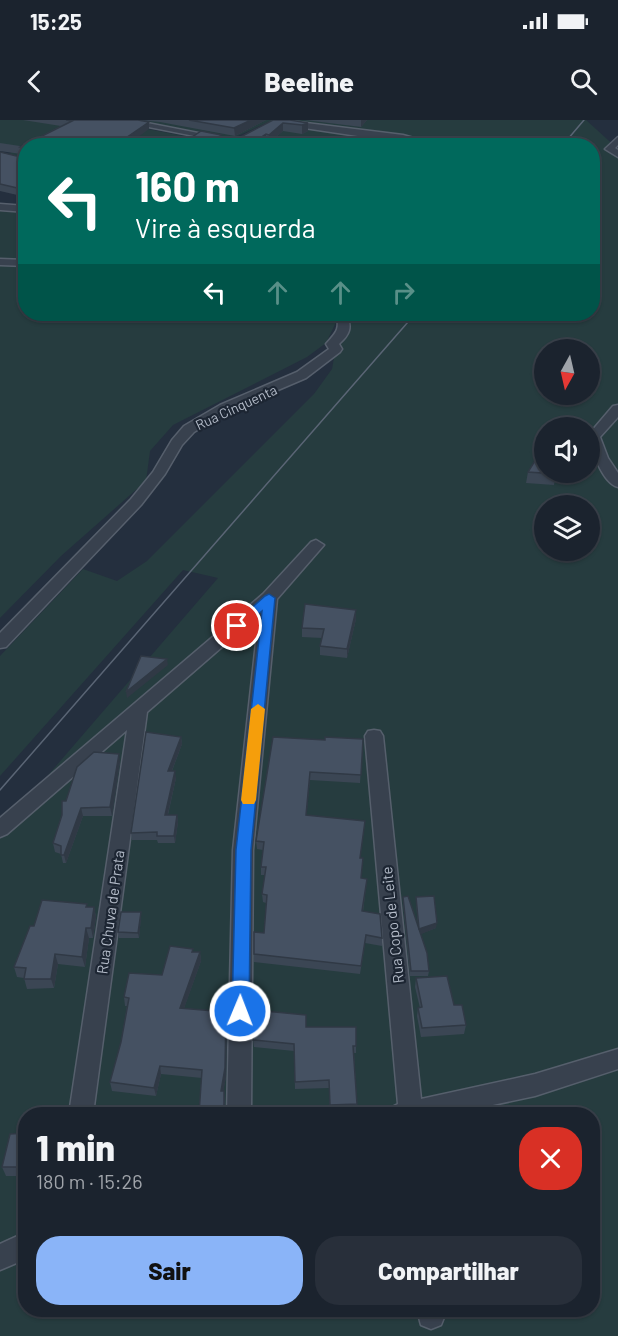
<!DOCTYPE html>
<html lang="pt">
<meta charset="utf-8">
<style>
:root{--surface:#1b232e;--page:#282f3a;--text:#f1f3f6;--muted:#a0a4aa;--line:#39404a;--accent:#8ab4f8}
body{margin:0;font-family:Barlow,sans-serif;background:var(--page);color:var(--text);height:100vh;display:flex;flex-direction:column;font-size:22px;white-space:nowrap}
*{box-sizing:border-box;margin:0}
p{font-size:20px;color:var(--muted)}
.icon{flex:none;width:33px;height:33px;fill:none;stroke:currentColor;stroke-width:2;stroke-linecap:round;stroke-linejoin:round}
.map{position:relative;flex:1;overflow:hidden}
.sheet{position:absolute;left:18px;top:987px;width:582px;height:210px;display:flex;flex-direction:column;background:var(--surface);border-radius:24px;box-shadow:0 2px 4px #0004,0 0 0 2px var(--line)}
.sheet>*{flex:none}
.banner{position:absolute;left:18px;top:18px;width:582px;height:183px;border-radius:24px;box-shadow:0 2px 4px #0004,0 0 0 2px var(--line);background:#00695c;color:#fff;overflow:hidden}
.needle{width:39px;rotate:188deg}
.buttons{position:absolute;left:534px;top:219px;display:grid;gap:12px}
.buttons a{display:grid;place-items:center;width:66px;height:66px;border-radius:50%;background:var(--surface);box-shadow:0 2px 4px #0004,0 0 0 2px var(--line);font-size:30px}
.pin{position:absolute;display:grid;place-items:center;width:51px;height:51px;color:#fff;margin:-26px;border:3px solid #fff;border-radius:50%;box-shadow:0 2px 6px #0007}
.me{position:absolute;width:66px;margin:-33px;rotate:1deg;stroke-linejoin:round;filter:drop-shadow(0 0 4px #0008)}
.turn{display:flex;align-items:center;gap:21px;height:126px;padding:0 18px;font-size:27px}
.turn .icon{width:78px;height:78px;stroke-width:2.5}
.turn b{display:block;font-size:42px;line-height:51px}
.lanes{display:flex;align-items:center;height:57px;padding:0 18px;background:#0003;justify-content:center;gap:30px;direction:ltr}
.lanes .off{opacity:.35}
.round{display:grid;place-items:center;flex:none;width:63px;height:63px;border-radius:24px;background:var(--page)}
.summary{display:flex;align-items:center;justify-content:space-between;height:102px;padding:0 18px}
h1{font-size:36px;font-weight:800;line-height:45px}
.primary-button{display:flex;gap:12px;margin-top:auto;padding:12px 18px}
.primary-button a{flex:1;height:69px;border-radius:24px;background:var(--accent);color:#111;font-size:24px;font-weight:800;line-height:69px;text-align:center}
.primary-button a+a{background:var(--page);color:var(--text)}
.status{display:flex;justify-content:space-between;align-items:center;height:42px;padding:0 30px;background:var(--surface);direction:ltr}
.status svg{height:16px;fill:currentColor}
header{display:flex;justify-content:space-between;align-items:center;height:78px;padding:0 18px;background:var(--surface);font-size:27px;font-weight:800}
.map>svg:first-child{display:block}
.green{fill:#263c3f;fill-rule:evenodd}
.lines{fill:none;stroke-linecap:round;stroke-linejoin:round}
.minor-casing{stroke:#565f6c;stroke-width:3}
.minor{fill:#38414e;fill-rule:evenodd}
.tram{stroke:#5a6575;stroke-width:1.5}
.wall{fill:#3b4654}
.shaded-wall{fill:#303945}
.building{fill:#455162;stroke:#303945;stroke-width:1.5}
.route{fill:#1a73e8;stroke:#114b97;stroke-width:1.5}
.slow{fill:#f59e0b}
.labels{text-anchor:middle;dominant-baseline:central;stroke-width:4.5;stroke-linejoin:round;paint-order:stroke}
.far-street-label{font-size:14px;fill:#b4bcc9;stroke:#1d2633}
.street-label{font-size:15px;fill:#b4bcc9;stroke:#1d2633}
</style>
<div class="status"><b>15:25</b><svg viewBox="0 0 49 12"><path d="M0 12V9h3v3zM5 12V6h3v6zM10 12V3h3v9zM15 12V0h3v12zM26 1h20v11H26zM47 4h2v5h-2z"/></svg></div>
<header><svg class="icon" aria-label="back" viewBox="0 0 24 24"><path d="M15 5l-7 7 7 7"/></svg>Beeline<svg class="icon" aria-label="search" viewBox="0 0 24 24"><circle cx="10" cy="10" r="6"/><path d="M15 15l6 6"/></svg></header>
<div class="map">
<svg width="618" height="1216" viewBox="0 0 618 1216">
<rect width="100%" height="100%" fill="#242f3e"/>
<!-- green -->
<g class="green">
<polygon points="0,0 100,0 221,23 217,26 26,26 25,39 5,36 12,32 0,30"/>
<polygon points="131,0 273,0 233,18"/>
<path d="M285,0H586L618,29V1216H0V711L218,458L183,450L0,656V536L83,449L117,461L147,441L314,274L332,249L342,194H592V26L228,25ZM544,230H590V274H544ZM544,308H590V352H544ZM544,386H590V430H544ZM26,994H592V1190H26Z"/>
<polygon points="0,91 25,93 26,194 336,194 338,198 326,223 307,237 173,305 150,331 146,361 61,436 0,498"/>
</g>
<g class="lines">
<defs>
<g id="minor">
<polygon points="113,0 132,0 239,21 235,24"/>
<polygon points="282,0 403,15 435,24 425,26 284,5 280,2"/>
<polygon points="618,17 618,25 615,28 618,30 618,37 605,29"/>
<polygon points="0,84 26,86 26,92 0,90"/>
<polygon points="0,139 26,140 26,146 0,145"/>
<path d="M336,194H347C352,208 350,214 339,224L342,229L340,232L306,258L229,291L194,312L182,325L165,354L141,385L6,527L0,528V513L131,379L153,352L172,320L184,306L220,285L297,252L329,229L326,224C335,213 341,210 336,194Z"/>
<path d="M618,285V297L600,317L608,338L618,353V367C602,363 590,328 590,313L613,286Z"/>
<polygon points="316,420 324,425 277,479 253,730 251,994 227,994 233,730 259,495 147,592 93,994 69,994 127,610 7,714 0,717 0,698 263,474 311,422"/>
<polygon points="374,610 380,611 383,616 421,979 535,954 618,929 618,949 535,976 451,994 390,994 394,986 398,984 365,616 368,611"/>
<polygon points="26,1112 26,1139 0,1150 0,1124"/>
<polygon points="417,1190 443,1190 445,1195 441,1205 431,1209 421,1205"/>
</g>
</defs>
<!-- minor casing -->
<use href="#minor" class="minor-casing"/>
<!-- minor -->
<use href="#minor" class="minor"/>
<!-- tram -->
<g class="tram">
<polyline points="562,26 584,0"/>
<polyline points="0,670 415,194"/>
</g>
</g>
<!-- wall -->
<g class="wall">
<polygon points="23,0 138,0 149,9 26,26 26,77 0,71 0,32 24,38 25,36 22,34 20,27 61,6"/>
<polygon points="139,0 266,0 235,16 160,2"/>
<polygon points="273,0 308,3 308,11 302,14 283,11 269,23 266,23 262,26 188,26 188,20 235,20"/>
<polygon points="305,0 367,0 361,7"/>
<polygon points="0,23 20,26 21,34 0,31"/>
<polygon points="528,352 556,352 554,365 526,363"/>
<polygon points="356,499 347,538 320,535 320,526 322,518 302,517 302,508"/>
<polygon points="181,617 182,624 172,651 176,658 168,695 177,695 178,702 175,723 158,723 157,720 132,720 131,713"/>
<polygon points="363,619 360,663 310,660 306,695 365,701 360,738 361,759 367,759 363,792 382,818 382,826 365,823 360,854 254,842 254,834 264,813 266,783 263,782 262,774 265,755 261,755 261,747 263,730 257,729 256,721 325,620"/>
<polygon points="120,642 112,696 83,696 66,743 63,743 61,734 55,732 53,723 66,681"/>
<polygon points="403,777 418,806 416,782 416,777 436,808 420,814 429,851 428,856 410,856 403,783"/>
<polygon points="87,787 94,787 96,797 93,818 89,818 85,847 58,844 54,868 27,869 24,858 17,857 14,847 34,806"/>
<polygon points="141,797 139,818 119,818 118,812"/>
<polygon points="193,832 200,832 201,841 184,888 226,892 227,901 226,957 223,971 224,971 225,986 228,988 228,994 199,994 202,958 161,954 156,976 112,971 110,962 121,922 127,886 125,886 124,877 162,855"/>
<polygon points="416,858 454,885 466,905 464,914 421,917 417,896 418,888 420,888 415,867"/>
<polygon points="306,907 356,926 356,933 354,933 357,984 357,992 330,992 329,968 295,969 294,931 254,927 253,920"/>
<polygon points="26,1013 26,1056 6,1056 2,1047"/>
</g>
<!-- shaded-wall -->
<g class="shaded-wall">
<polygon points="251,0 266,0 235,16 234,8"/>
<polygon points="361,0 367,0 361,7"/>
<polygon points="149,2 149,9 126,26 114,26"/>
<polygon points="283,3 283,11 269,23 269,15"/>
<polygon points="308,3 308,11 302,14 302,5"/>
<polygon points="266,14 266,23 262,26 248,26"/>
<polygon points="356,490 356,499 347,538 347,529"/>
<polygon points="167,539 168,545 127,578 126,572"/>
<polygon points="181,617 182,624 169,658 168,651"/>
<polygon points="119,634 120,642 112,696 110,687"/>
<polygon points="175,651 176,658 166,702 165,695"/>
<polygon points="310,652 310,660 306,703 306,695"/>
<polygon points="81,688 83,696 66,743 64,735"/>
<polygon points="177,695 178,702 175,723 174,716"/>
<polygon points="94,787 96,797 93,818 91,808"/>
<polygon points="141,792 141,797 139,818 138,813"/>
<polygon points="437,803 436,808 419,815 419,809"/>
<polygon points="86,808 89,818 85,847 82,837"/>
<polygon points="200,832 201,841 181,897 180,888"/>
<polygon points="55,834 58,844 54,868 51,859"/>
<polygon points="226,892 227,901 226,957 222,979 221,971"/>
<polygon points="160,946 161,954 156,976 154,968"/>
</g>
<!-- building -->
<g class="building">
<polygon points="66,0 138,0 149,2 114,26 26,26 26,29 20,27 72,1"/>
<polygon points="189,0 251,0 234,8"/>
<polygon points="273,0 290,0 308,3 302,5 283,3 269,15 266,14 248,26 212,26 188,20 201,11 221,15 219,17 222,20 235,20"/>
<polygon points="0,32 24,38 26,34 26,70 0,64"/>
<polygon points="541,331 544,331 544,352 556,352 556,354 528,352"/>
<polygon points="305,484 356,490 347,529 320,526 324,509 302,508"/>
<polygon points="141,536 167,539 126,572"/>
<polygon points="146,612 181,617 168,651 175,651 165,695 177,695 174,716 157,716 157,712 131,713"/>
<polygon points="273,617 325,620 325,617 363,619 361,655 310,652 306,695 365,701 360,738 363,738 361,758 367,759 362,791 380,794 382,818 366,815 361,846 254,834 254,812 264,813 267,775 262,774 266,747 261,747 264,722 256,721"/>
<polygon points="94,632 119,634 110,687 81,688 64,735 61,735 61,726 53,723 62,695 62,681 66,681 77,647"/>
<polygon points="408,776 427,833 429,851 411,851 403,777"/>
<polygon points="434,776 437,803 419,809 416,777"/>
<polygon points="42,780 87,784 86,787 94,787 91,808 86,808 82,837 55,834 51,859 24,859 26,848 14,847 30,806 34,806"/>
<polygon points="121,792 141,792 138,813 118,812"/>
<polygon points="170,826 193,829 192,832 200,832 180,888 226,892 225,948 221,971 224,971 224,985 228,988 227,994 199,994 202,950 160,946 154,968 110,962 121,922 129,878 124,877 129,853 162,855"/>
<polygon points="447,856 454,885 462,885 466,905 422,908 418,888 422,887 416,858"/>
<polygon points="254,890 306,895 306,907 356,907 356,926 353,926 357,984 330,985 329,960 295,962 294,924 253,920"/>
<polygon points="26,1013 26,1047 2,1047 10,1014"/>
</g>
<!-- route -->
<polygon class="route" points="269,474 275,478 251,730 249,891 246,896 240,898 234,896 232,891 236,730 262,491 241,509 232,509 231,506 265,476"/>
<!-- slow -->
<polygon class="slow" points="258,584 265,589 256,680 254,684 243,684 241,680 251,589"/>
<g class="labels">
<!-- far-street labels -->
<g class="far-street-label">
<text transform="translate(236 287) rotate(-25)">Rua Cinquenta</text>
</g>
<!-- street labels -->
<g class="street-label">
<text transform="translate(110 792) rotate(-82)">Rua Chuva de Prata</text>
<text transform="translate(392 805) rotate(-96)">Rua Copo de Leite</text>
</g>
</g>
</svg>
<div class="buttons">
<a><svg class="needle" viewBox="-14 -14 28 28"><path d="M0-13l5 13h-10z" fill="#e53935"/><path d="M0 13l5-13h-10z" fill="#a0a4aa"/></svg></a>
<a><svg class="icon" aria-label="sound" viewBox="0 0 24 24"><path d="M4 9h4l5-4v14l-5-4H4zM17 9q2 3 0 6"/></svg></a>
<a><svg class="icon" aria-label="layers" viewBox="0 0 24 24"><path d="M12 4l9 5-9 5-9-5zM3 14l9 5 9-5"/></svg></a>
</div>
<div class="pin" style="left:237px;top:506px;background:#d93025"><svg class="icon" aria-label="arrive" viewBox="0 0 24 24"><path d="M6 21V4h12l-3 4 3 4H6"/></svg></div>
<svg class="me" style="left:240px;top:891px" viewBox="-20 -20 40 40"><circle r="17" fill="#1a73e8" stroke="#fff" stroke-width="3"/><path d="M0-11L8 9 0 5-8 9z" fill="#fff"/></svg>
<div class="banner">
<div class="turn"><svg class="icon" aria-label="left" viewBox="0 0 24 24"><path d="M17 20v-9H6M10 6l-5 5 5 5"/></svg><div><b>160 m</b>Vire à esquerda</div></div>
<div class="lanes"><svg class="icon" aria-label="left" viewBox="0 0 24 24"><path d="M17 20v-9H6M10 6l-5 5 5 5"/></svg><svg class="icon off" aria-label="ahead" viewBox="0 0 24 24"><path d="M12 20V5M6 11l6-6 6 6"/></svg><svg class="icon off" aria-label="ahead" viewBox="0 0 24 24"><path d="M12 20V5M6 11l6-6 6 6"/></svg><svg class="icon off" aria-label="right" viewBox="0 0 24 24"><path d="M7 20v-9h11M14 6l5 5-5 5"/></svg></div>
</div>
<section class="sheet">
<div class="summary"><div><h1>1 min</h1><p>180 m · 15:26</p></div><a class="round" style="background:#d93025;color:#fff"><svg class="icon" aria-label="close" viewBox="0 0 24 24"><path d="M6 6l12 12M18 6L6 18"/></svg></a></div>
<div class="primary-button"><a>Sair</a><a>Compartilhar</a></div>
</section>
</div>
